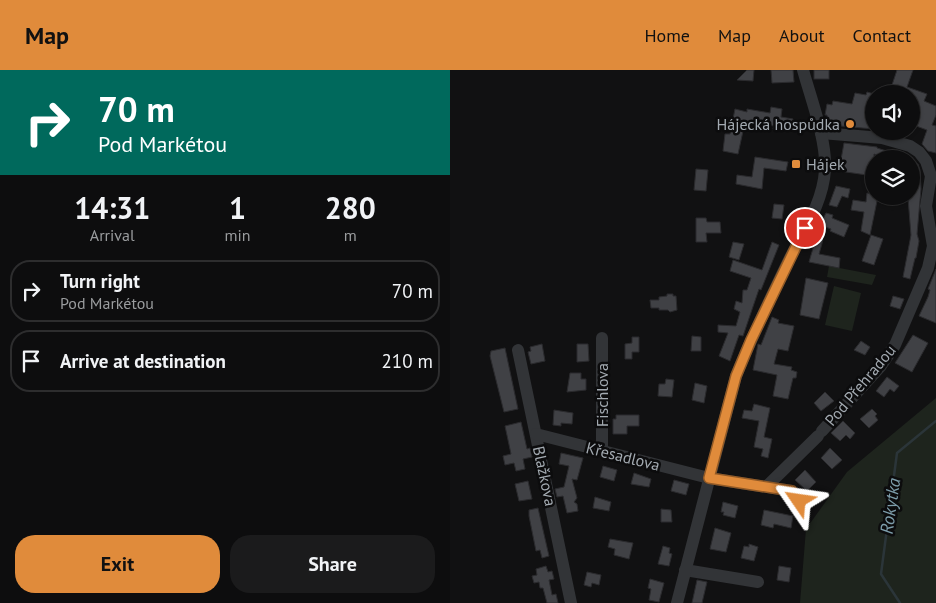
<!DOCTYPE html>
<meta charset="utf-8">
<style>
:root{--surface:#0d0d0e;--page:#1b1b1c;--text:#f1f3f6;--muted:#9a9c9e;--line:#2d2d2e;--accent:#e08b3b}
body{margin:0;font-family:"PT Sans",sans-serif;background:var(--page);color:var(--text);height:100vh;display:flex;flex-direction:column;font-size:19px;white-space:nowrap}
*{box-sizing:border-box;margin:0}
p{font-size:16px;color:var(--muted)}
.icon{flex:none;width:28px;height:28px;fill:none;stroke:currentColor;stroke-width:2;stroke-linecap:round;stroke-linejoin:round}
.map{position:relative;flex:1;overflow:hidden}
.drawer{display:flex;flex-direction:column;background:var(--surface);width:450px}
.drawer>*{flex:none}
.hud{background:#00695c;color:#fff;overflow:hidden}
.tools{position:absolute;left:415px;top:15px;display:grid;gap:10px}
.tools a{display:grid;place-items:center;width:55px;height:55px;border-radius:50%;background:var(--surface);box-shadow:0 1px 4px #0004,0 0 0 1px var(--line);font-size:25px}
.pin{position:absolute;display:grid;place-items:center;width:42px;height:42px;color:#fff;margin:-21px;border:2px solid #fff;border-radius:50%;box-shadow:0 1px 5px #0007}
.me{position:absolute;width:55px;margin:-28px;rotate:302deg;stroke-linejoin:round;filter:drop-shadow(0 0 4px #0008)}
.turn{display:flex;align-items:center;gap:18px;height:105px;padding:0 15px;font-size:22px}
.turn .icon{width:65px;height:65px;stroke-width:2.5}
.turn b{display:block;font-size:35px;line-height:42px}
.eta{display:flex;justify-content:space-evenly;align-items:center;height:85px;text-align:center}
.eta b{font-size:30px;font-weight:700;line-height:35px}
.cta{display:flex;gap:10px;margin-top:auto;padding:10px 15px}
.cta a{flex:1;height:58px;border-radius:20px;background:var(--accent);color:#111;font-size:20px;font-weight:700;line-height:58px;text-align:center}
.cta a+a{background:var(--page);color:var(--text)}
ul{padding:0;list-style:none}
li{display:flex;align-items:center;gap:15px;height:62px;margin:0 10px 8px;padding:0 5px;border:2px solid var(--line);border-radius:20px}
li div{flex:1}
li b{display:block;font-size:19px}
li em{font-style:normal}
header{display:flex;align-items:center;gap:30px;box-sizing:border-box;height:70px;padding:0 25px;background:var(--accent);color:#111}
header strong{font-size:24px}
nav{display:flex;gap:28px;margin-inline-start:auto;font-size:18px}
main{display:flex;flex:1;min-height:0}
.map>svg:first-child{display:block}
.green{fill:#1e241d}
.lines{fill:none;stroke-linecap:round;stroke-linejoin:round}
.stream{stroke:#2b3539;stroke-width:2.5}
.building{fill:#404145;stroke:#2b2b2e}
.minor{stroke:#323437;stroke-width:12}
.route-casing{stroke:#925a26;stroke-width:12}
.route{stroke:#e08b3b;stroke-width:9}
.poi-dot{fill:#e08b3b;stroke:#0c0c0d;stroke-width:2}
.labels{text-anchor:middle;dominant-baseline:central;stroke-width:5;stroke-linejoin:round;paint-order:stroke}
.poi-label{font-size:16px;fill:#a3aab1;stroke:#0c0c0d;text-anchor:end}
.street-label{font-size:16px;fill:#a3aab1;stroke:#0c0c0d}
.water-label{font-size:18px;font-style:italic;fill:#7d9daa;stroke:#0c0c0d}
</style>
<header>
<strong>Map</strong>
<nav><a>Home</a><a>Map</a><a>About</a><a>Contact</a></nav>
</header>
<main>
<section class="drawer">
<div class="hud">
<div class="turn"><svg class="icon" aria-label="right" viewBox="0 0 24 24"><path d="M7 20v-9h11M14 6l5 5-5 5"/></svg><div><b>70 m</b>Pod Markétou</div></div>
</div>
<div class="eta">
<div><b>14:31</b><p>Arrival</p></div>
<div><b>1</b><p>min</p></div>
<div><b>280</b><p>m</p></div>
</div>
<ul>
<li><svg class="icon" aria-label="right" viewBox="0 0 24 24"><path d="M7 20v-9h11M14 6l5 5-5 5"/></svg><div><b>Turn right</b><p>Pod Markétou</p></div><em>70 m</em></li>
<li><svg class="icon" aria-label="arrive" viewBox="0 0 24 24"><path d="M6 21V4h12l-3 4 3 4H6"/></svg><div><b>Arrive at destination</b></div><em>210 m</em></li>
</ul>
<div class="cta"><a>Exit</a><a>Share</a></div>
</section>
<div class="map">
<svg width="486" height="533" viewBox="0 0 486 533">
<rect width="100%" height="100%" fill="#111112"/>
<!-- green -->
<g class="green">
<polygon points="379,196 426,205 422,215 377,207"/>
<polygon points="384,216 411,223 402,261 375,255"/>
<polygon points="486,328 486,533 350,533 356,459 397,402"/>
</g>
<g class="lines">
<!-- stream -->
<polyline class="stream" points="450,533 431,504 447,383 486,351"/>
</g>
<!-- building -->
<g class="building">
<polygon points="297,0 304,0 303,11 287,10"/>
<polygon points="321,0 343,0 344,12 322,13"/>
<rect x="364" y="0" width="15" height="9"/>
<polygon points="447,0 463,0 457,17 477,24 474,31 486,36 486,45 482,55 486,56 486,83 478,81 472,74 477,60 461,54 461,44 467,29 461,27 461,24 439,24"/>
<polygon points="417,22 424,24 424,59 379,55 380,50 377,49 377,45 375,45 377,34 382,35 383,31 402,34 405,23 416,25"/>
<polygon points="321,37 332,39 331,47 343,49 342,59 331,57 330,60 323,59 324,56 295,52 288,84 273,81 275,64 280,64 285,39 297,42 297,39 320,43"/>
<polygon points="394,73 427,77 427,78 456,87 456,89 439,89 424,84 424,106 389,101"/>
<polygon points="305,87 338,92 336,101 314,98 312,119 286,114 287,105 302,107"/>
<polygon points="463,93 468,94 470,100 471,119 467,164 469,171 466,188 465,188 460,209 453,207 461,165 458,128 461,128"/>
<polygon points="246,99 258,100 256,121 244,120"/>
<polygon points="386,116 400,119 398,128 392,126 387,137 379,135"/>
<polygon points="417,123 428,126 420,165 411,161 414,142 401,140 403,130 416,132"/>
<polygon points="324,134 334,135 332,149 322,148"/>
<polygon points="376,143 383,145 382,148 399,155 394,167 380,161 381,159 370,155"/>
<polygon points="246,148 256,148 257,152 270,152 271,163 256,163 257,172 246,172"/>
<polygon points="421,165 433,169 424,195 412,191"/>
<polygon points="366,168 373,170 369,184 390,188 389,198 359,192"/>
<polygon points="283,172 294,174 289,190 279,187"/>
<polygon points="322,172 329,175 311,220 309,219 293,266 289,265 280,291 269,286 278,263 268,262 268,255 286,256 290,242 284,239 286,231 292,233 293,220 297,220 301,208 280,201 283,190 312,200"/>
<polygon points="486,199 486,253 469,246 478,227 480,220 478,219"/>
<polygon points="356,208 378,213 369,249 350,245"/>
<polygon points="217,224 223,224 223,226 226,226 227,240 220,242 218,240 209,240 209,238 201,238 200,230 209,230 209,227 217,226"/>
<polygon points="443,226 454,229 450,239 440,236"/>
<polygon points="322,247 329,250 328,253 344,256 338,281 328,279 324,294 342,297 341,300 347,302 346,308 343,308 338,329 323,326 327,305 303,300 308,274 311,275"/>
<polygon points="463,265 478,273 462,302 445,293"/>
<polygon points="242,266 251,267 251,281 241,281"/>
<polygon points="182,267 189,267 189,282 182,282 182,289 175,289 175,274 182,273"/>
<polygon points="411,271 420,277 415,285 404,280"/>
<polygon points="92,274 95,291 81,294 78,282 81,281 80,277"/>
<polygon points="127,274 138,274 139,291 127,292"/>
<polygon points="55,278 68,339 54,342 40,286 41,281"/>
<polygon points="120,303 131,303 131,309 136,309 136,320 117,322"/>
<polygon points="437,307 449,316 444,322 440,319 434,327 426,321"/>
<polygon points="216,309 224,310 222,327 208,326 209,314 215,314"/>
<polygon points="245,313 257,316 254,333 242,330"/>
<polygon points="375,322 384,331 371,341 364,333"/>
<polygon points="304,334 320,338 314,367 322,369 318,388 311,386 313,379 304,377 309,351 292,348 294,340 302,341"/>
<polygon points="422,339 427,344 425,346 428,350 419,358 410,349"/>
<polygon points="104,340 123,343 122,354 111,353 111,356 103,355"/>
<polygon points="166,345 189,345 189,356 177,356 177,364 163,364 163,349 166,349"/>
<polygon points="393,351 405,363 400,369 396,365 390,371 381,363"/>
<polygon points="71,352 77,379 80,378 82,387 73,389 75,399 66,401 64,393 55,395 53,386 61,384 55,356"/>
<polygon points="380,378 392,390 382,399 371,388"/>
<polygon points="111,383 133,388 127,410 122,409 127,428 124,432 127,434 128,441 117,443 113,426 107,427 105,419 114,417 119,396 109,394"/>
<polygon points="153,396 167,400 164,411 150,407"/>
<polygon points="355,400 366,412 357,421 345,410"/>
<polygon points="184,403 201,409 199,417 181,414"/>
<polygon points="224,410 239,414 236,425 221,421"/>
<polygon points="78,411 82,429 69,431 65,414"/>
<polygon points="145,427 161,432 159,441 143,438"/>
<polygon points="273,432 288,436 285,448 273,445 274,442 271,442"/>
<polygon points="88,438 99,486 92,488 90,480 86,481 79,446 79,440"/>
<polygon points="211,439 221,440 222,452 211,452"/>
<polygon points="314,440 343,446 341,458 324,454 323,458 311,455"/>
<polygon points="265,458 281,463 276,482 260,479"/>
<polygon points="160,469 183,473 179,489 164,485 165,479 158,477"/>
<polygon points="299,474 308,477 304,491 291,488 294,476 299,477"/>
<polygon points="213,476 220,478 219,483 222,484 219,496 208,494"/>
<polygon points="96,496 98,502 102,501 104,509 99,510 102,525 106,524 108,533 97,533 93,518 90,518 89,512 84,513 82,506 87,505 86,499"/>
<polygon points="329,496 341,498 339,512 327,510"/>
<polygon points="137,502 151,505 149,515 142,513 141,517 134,515"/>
<polygon points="200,509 214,513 209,532 199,530 201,519 198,518"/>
<polygon points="247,510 257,512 252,533 242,533"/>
</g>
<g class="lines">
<!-- minor -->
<g class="minor">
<polyline points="371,63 432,68 460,76 469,82 476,91 481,106 476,136 483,176 478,198 445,275 430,297 372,361"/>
<polyline points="152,268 152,381"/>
<polyline points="68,280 121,533"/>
<polyline points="86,364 259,408 342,421 349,431"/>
<polyline points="317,416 368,366"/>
<polyline points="235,500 308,512"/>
<path d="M227,533L286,306C302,266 321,227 340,188C354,160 373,132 375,100C377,71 361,29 353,0"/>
</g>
</g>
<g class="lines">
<defs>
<polyline id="route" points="349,431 342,421 259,408 286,306 301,270 355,158"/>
</defs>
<!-- route casing -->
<use href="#route" class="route-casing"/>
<!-- route -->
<use href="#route" class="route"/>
</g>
<!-- markers -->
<g class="poi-dot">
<circle cx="400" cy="54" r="5"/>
<rect x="341" y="89" width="10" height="10" rx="2.5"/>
</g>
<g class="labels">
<!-- poi labels -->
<g class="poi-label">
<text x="390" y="54">Hájecká hospůdka</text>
<text x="356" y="94" text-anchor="start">Hájek</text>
</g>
<!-- street labels -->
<g class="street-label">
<text transform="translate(410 315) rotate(-50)">Pod Přehradou</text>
<text transform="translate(152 325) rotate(-90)">Fischlova</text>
<text transform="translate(173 386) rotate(14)">Křesadlova</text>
<text transform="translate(95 406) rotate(78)">Blažkova</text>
</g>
<!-- water labels -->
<g class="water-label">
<text transform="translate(440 436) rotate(-82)">Rokytka</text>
</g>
</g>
</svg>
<div class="tools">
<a><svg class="icon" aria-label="sound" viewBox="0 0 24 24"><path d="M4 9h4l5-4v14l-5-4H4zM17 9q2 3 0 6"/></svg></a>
<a><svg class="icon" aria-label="layers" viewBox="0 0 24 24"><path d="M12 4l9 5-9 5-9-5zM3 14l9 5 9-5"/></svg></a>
</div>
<div class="pin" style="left:355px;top:158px;background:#d93025"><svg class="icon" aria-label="arrive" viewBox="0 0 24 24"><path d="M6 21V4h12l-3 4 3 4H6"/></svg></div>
<svg class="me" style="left:349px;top:431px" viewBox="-20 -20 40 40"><path d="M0-17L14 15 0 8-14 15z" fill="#e08b3b" stroke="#fff" stroke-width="4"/></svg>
</div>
</main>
